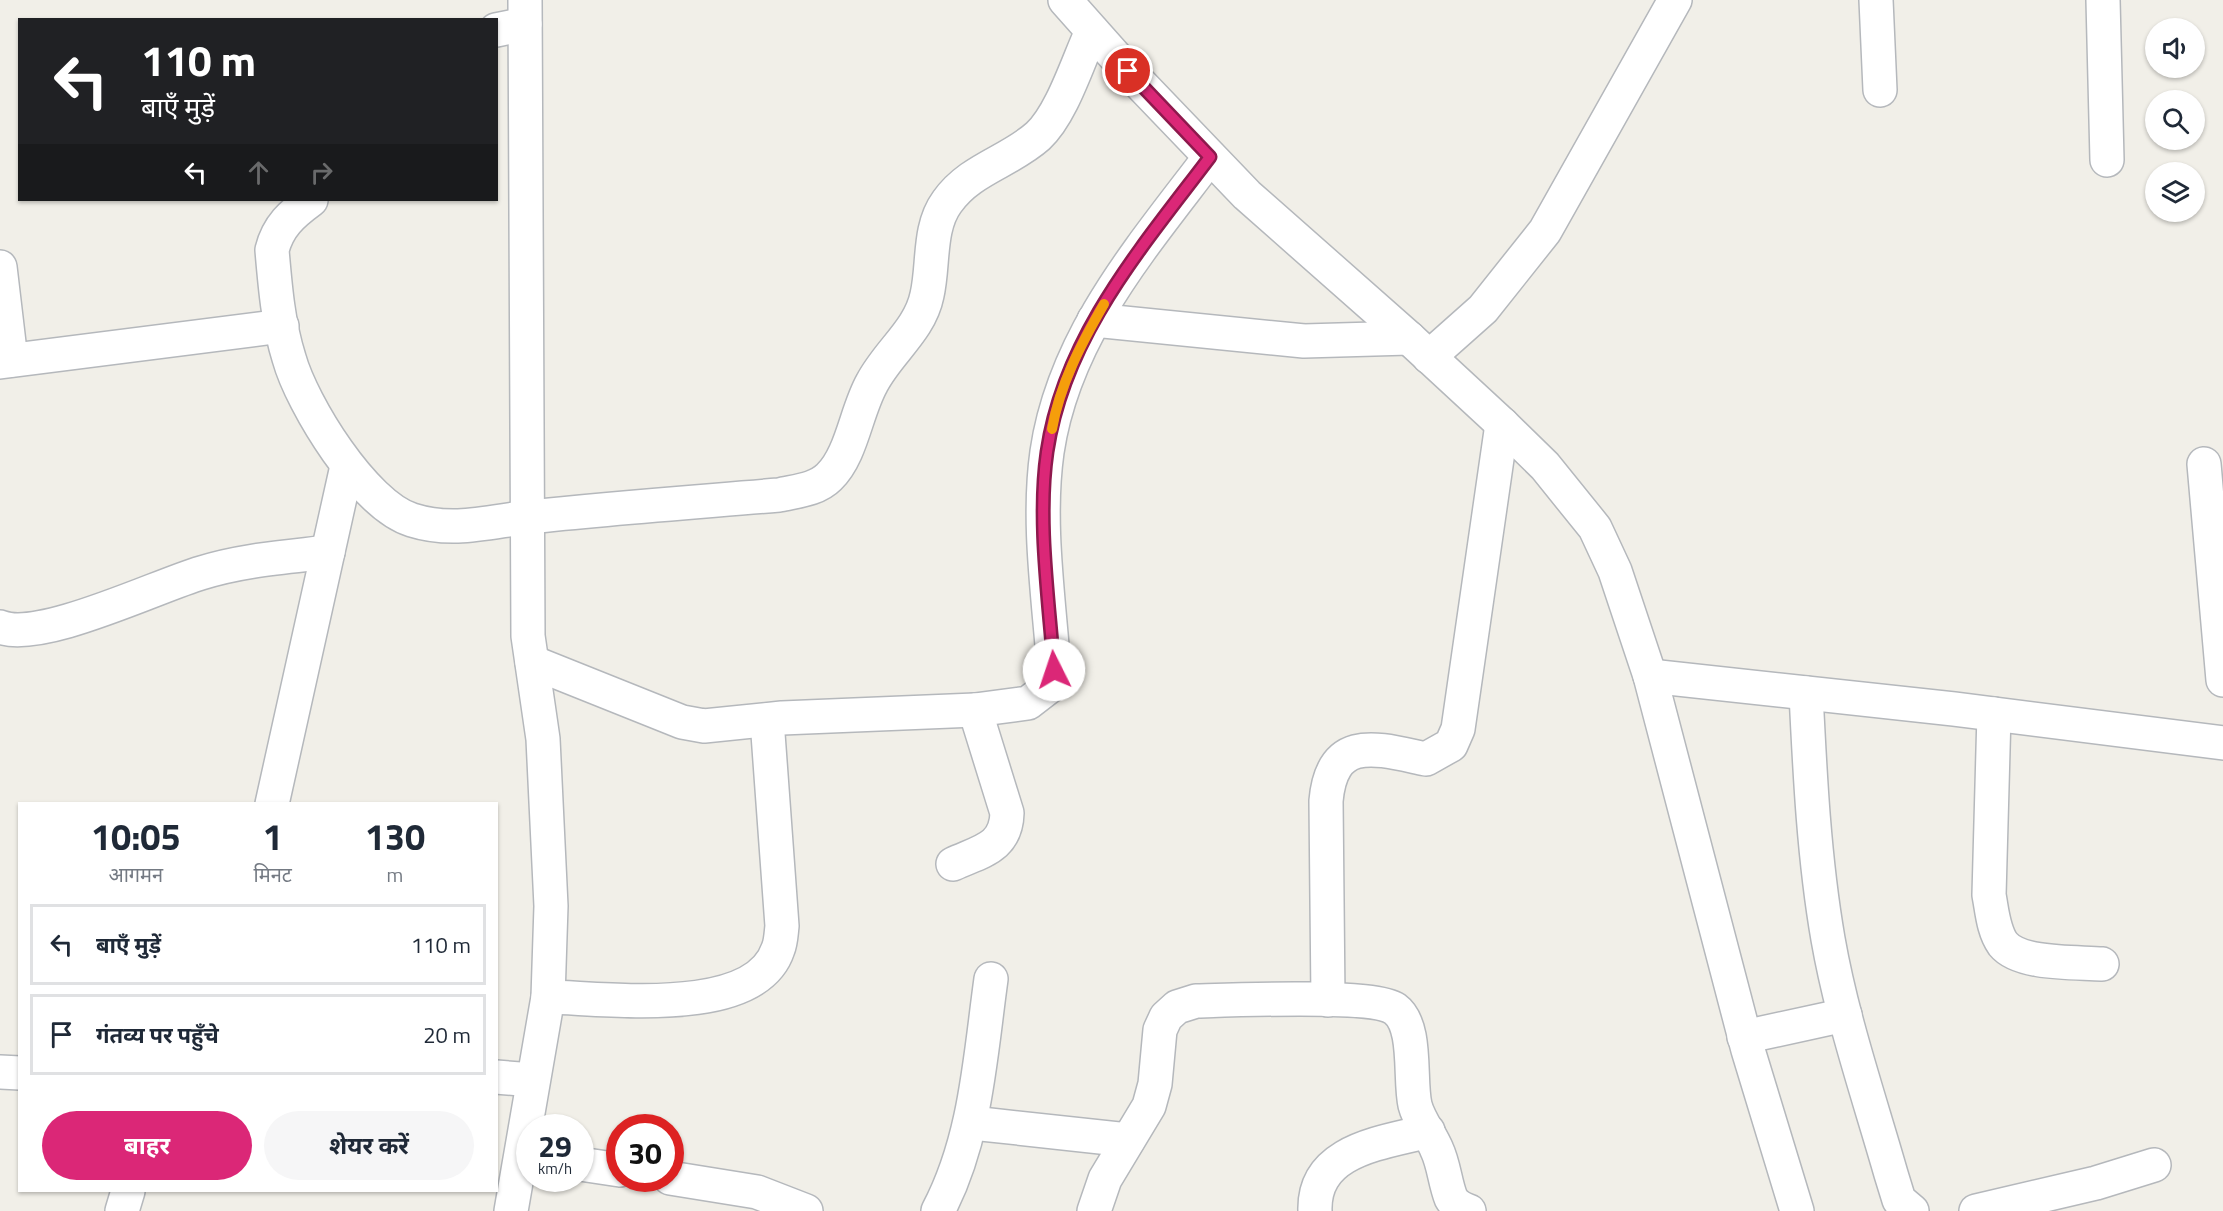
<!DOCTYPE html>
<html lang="hi">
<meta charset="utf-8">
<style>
:root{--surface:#fff;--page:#f6f6f7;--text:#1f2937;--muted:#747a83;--line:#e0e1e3;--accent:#db2777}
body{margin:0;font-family:"Titillium Web","Noto Sans Devanagari",sans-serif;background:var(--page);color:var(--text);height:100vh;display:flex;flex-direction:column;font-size:22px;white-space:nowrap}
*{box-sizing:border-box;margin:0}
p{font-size:20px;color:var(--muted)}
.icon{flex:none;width:33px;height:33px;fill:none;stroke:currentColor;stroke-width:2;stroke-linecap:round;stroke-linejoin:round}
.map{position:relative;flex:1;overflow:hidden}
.drawer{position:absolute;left:18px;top:802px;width:480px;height:390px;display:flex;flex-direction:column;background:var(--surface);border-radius:0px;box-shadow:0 2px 4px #0004}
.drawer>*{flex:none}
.banner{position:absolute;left:18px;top:18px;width:480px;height:183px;border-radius:0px;box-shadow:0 2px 4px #0004;background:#202124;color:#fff;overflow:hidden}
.controls{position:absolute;left:2145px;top:18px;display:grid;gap:12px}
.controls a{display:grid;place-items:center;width:60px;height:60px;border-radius:50%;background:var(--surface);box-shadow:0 2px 4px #0004;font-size:30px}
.speed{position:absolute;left:516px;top:1114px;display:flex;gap:12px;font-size:30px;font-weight:700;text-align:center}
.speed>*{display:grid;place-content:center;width:78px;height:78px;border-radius:50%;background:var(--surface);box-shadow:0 2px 4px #0004;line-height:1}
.speed small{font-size:15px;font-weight:400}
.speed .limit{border:9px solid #d22;background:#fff;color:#111}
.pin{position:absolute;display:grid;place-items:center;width:51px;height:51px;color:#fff;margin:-26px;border:3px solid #fff;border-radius:50%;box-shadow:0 2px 6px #0007}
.me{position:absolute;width:66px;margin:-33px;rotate:356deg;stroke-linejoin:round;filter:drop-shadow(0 0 4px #0008)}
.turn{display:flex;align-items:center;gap:21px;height:126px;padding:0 24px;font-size:27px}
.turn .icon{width:78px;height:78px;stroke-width:2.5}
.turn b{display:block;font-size:42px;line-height:51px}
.lanes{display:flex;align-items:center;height:57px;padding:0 24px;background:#0003;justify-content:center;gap:30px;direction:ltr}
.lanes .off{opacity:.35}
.eta{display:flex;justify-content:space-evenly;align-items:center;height:102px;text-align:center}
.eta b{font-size:36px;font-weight:700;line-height:42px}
.cta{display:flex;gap:12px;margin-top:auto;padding:12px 24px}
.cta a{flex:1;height:69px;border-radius:36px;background:var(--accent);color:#fff;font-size:24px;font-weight:700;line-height:69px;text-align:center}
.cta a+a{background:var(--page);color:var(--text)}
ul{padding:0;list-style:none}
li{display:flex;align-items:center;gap:18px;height:81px;margin:0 12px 9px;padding:0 12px;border:3px solid var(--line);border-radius:0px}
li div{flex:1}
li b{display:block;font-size:22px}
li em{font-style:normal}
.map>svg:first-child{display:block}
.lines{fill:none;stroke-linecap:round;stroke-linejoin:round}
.minor-casing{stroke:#b5b8bc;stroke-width:36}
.minor{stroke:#fff;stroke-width:33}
.route-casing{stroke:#8e194d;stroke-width:15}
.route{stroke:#db2777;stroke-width:10}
.slow{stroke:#f59e0b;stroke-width:10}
</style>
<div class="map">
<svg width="2223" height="1211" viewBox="0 0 2223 1211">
<rect width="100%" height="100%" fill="#f1efe8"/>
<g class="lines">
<defs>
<g id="minor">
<polyline points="1065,0 1128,71 1247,195 1409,338 1502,424 1545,466 1595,528 1615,571 1650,676 1748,1050 1797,1211"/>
<polyline points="1876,0 1880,90"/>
<polyline points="2103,0 2107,160"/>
<polyline points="496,30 525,24"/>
<path d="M311,200C292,214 278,226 272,250C275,285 278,323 289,358C302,405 364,505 412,520C453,533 488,522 529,517C612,508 696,502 779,495C796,491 816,490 829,477C852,455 856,411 872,383C888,352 920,330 927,295C934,265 928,228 947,202C970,169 1009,162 1038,136C1062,114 1078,61 1092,31"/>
<polyline points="0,267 11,360"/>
<polyline points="1094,320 1304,341 1409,338"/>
<polyline points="1429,357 1483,309 1545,231 1675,0"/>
<polyline points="0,362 282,326"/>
<polyline points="2204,464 2223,680"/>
<path d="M0,627C40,643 157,586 201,573C242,560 286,557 328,552"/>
<path d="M532,662L682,722L704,726L782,718L975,710L1028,703L1050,686L1054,670C1049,599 1037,523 1047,452C1064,336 1142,247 1210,157"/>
<polyline points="1650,676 1954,709 2223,743"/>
<path d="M1806,693C1810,776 1814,858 1828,939C1842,1019 1869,1097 1891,1174L1899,1200L1912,1211"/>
<path d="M1994,714L1989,895C1992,910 1993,930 2003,944C2020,965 2076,962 2102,964"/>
<polyline points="272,804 347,466"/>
<path d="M953,864C981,851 1006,848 1007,813L975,710"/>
<path d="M548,997C605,998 755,1019 778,949C781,942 781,934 782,926L767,720"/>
<path d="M1328,1000L1326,801C1332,733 1378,749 1426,759L1451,745L1458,729L1502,424"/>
<polyline points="1744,1037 1845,1015"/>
<polyline points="0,1072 20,1073"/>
<polyline points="496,1077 533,1080"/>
<polyline points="972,1123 1128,1140"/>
<polyline points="580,1164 620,1170"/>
<polyline points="670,1178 757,1192 806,1211"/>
<polyline points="122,1211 128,1191"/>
<polyline points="511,1211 548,997 551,906 543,739 528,636 525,0"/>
<path d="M938,1211C976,1139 980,1058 991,979"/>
<path d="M1094,1211L1105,1179L1149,1106L1155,1084L1160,1030L1166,1017L1177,1007L1196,1001C1231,1000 1374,994 1395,1009C1418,1026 1409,1079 1415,1105C1419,1121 1431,1135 1437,1150C1444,1165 1445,1183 1451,1198C1455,1205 1462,1209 1469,1211"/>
<path d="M1315,1211C1313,1149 1383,1143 1428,1131"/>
<polyline points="1976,1211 2096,1183 2154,1165"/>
</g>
</defs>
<!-- minor casing -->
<use href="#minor" class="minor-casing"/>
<!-- minor -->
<use href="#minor" class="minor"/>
</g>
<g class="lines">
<defs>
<path id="route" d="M1054,670C1049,600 1037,521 1047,452C1064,336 1142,247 1210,157L1128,71"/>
</defs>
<!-- route casing -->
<use href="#route" class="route-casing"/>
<!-- route -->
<use href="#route" class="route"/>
<!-- slow -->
<path class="slow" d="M1052,429C1060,384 1081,344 1104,304"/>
</g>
</svg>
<div class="controls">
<a><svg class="icon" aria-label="sound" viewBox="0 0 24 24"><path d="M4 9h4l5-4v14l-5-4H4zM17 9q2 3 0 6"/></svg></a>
<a><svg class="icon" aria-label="search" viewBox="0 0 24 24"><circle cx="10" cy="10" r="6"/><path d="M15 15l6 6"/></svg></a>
<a><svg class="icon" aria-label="layers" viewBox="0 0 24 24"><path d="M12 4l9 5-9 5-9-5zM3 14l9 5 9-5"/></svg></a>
</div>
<div class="speed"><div>29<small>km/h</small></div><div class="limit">30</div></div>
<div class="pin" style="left:1128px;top:71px;background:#d93025"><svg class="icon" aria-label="arrive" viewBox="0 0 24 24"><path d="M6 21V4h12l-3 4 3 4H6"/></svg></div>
<svg class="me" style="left:1054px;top:670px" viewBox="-20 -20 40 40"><circle r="19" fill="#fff"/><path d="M0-13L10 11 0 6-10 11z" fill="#db2777"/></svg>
<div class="banner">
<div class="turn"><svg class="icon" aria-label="left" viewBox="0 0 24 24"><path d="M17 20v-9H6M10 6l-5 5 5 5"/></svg><div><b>110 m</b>बाएँ मुड़ें</div></div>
<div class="lanes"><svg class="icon" aria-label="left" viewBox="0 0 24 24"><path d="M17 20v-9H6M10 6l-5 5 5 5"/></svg><svg class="icon off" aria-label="ahead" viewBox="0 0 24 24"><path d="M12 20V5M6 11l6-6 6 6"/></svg><svg class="icon off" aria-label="right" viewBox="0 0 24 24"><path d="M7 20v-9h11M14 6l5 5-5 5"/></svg></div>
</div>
<section class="drawer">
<div class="eta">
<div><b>10:05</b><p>आगमन</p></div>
<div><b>1</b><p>मिनट</p></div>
<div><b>130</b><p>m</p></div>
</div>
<ul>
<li><svg class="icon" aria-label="left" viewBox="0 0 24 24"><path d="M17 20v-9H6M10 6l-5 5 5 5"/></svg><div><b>बाएँ मुड़ें</b></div><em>110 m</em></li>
<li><svg class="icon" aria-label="arrive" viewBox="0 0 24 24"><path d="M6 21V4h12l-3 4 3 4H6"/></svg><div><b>गंतव्य पर पहुँचे</b></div><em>20 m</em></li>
</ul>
<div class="cta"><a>बाहर</a><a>शेयर करें</a></div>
</section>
</div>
